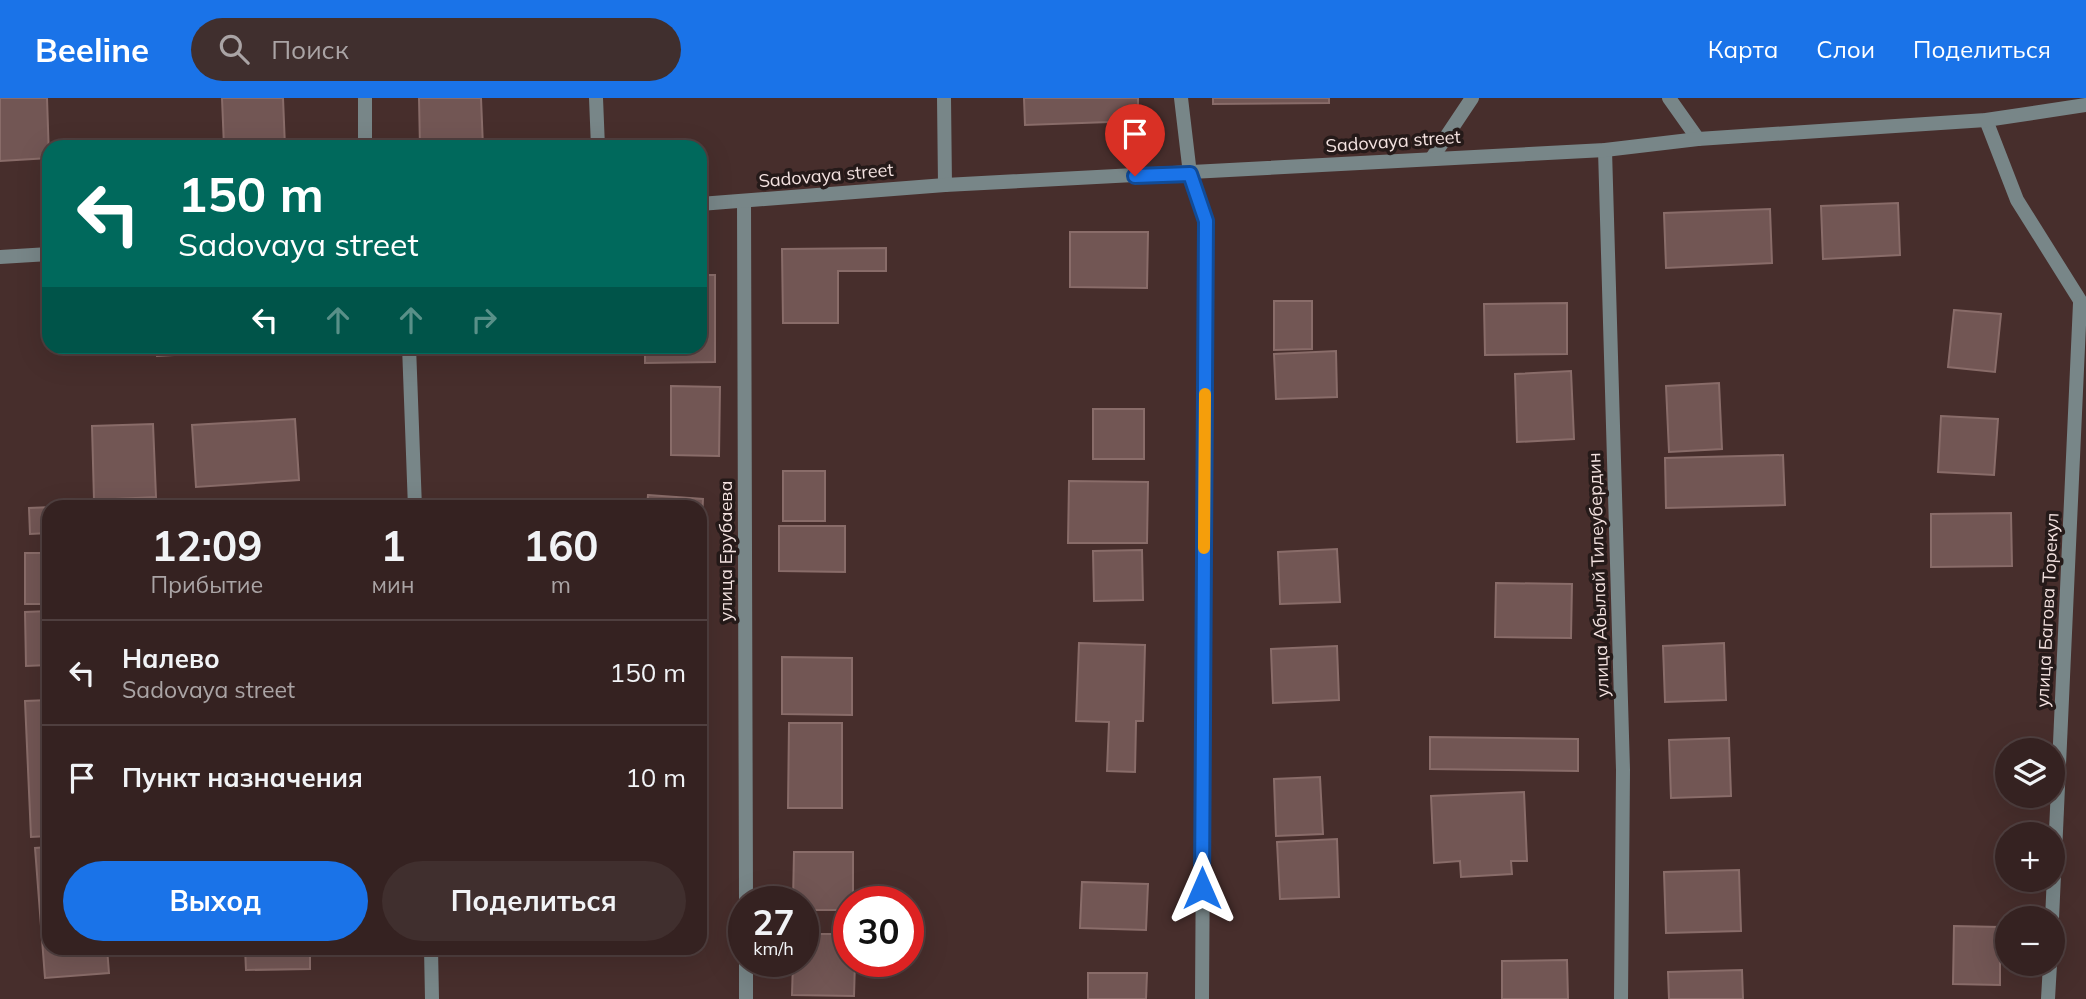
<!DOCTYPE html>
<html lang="ru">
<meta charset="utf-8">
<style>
:root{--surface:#352221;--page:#402f2e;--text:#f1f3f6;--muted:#aaa4a5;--line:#4f3f3f;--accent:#1a73e8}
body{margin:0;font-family:Mulish,sans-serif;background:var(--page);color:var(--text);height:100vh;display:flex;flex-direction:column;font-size:26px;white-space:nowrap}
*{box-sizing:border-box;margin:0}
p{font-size:23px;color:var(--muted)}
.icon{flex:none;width:38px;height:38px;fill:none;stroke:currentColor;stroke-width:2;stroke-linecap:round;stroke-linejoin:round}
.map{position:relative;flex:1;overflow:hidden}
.side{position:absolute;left:42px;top:402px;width:665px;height:455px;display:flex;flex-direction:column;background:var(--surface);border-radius:21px;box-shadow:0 7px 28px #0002,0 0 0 2px var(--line)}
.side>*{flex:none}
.guide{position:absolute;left:42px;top:42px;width:665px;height:214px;border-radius:21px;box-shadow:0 7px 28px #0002,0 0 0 2px var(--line);background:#00695c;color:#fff;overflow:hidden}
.controls{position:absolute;left:1995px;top:640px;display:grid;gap:14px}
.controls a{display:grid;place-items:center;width:70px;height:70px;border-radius:50%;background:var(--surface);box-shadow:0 7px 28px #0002,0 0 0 2px var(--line);font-size:35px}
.speed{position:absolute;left:728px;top:788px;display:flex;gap:14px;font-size:35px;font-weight:700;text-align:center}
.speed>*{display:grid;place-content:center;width:91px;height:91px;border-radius:50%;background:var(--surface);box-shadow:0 7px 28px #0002,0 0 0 2px var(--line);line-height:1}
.speed small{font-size:18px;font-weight:400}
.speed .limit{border:10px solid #d22;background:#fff;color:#111}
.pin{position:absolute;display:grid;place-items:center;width:60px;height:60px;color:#fff;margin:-72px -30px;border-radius:50% 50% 50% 0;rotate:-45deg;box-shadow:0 0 7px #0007}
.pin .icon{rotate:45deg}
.me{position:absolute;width:77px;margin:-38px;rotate:0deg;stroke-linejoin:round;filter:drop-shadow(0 0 5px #0008)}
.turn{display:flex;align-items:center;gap:24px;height:147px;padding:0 21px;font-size:32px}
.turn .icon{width:91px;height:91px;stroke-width:2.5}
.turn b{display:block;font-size:49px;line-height:60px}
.lanes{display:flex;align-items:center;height:66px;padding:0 21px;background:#0003;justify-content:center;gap:35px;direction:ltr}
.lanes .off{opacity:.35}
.eta{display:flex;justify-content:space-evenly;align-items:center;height:119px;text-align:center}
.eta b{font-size:42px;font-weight:700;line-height:49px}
.primary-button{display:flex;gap:14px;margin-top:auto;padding:14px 21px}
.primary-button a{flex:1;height:80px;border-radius:42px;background:var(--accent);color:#fff;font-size:28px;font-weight:700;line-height:80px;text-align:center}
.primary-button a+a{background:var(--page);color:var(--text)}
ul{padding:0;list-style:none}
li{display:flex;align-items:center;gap:21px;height:105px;padding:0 21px;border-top:2px solid var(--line)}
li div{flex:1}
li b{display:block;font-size:26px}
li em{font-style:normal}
header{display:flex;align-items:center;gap:42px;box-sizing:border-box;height:98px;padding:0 35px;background:var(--accent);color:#fff}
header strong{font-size:33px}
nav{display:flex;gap:38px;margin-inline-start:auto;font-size:24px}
.search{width:490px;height:63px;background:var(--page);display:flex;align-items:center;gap:18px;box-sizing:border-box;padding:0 24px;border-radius:38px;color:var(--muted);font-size:26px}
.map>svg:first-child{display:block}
.building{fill:#725654;stroke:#896c69;stroke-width:2}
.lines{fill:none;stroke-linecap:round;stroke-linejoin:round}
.service{stroke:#788688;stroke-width:14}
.minor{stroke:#788688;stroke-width:14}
.route-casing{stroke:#114b97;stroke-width:18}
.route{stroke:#1a73e8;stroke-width:12}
.slow{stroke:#f59e0b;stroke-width:12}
.labels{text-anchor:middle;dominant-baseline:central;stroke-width:7;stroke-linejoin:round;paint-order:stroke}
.street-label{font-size:18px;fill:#f3e2e0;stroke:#251a19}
</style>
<header>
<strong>Beeline</strong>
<div class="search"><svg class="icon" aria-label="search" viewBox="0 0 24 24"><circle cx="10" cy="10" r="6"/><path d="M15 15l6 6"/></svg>Поиск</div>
<nav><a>Карта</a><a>Слои</a><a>Поделиться</a></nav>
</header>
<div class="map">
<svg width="2086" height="901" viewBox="0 0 2086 901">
<rect width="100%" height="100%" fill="#472e2c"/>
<!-- building -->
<g class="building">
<polygon points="0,0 47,0 49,60 0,63"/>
<polygon points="222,0 283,0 285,49 224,49"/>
<polygon points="419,0 481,0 483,49 420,49"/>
<polygon points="1024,0 1138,0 1138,23 1025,27"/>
<polygon points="1213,0 1329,0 1329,5 1213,6"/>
<polygon points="1898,105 1900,157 1823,161 1821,108"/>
<polygon points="1770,111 1772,165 1666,170 1664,115"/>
<polygon points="1070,134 1148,134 1147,190 1070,189"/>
<polygon points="886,150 886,173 838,173 838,225 783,225 782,151"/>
<polygon points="700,177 715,177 715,264 645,265 645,248 700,248"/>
<polygon points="1274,203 1312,203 1312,251 1274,252"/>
<polygon points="1567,205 1567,256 1485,257 1484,206"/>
<polygon points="1954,212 2001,216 1995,274 1948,269"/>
<polygon points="156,248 228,248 228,254 157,258"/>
<polygon points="1336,253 1337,299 1276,301 1274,256"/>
<polygon points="1571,273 1574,341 1517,344 1515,276"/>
<polygon points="1719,285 1722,351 1669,354 1666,288"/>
<polygon points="671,288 720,289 719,358 671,357"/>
<rect x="1093" y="311" width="51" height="50"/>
<polygon points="1941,318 1998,321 1994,377 1938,374"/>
<polygon points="295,321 299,382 196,389 192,327"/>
<polygon points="153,326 156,399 94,402 92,328"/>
<polygon points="1783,357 1785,407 1666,410 1665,360"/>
<rect x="783" y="373" width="42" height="50"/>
<polygon points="1069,383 1148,384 1147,445 1068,445"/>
<polygon points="648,397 703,401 701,442 700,410 647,410"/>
<polygon points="78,408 49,410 49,435 30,436 29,410"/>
<polygon points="2011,415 2012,468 1931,469 1931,416"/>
<polygon points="779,428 845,428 845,474 779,473"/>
<polygon points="1337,451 1340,504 1280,506 1278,454"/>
<polygon points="1142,452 1143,502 1094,503 1093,453"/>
<rect x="25" y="455" width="24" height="51"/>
<polygon points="700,473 706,474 703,531 700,531"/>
<polygon points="1496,485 1572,486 1571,540 1495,539"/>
<polygon points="49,513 49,567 26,568 25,514"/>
<polygon points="1079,545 1145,547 1143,623 1136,623 1135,674 1107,673 1109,624 1076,623"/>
<polygon points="1724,545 1726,602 1665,604 1663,548"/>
<polygon points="1337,548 1339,602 1273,605 1271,551"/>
<polygon points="782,559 852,560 852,617 782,616"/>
<polygon points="49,602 49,738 31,739 25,603"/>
<polygon points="789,625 842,625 842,710 788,710"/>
<polygon points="1430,639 1578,641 1578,673 1430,671"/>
<polygon points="1729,640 1731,698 1671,700 1669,642"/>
<polygon points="1320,679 1323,736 1276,738 1274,681"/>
<polygon points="1524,694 1527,763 1511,763 1512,776 1461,779 1460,763 1434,765 1431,698"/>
<polygon points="1337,741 1339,799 1280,801 1277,744"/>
<polygon points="49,749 49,850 107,850 109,875 45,880 35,750"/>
<polygon points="794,754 853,754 853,803 849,803 849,812 803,812 803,803 793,803"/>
<polygon points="700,763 704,763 705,831 700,831"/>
<polygon points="1739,772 1741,833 1666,835 1664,774"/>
<polygon points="1082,784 1148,786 1146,832 1080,830"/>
<polygon points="1954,828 2000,829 2000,887 1953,886"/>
<polygon points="803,836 849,836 849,863 855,863 854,898 792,897 793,863 803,863"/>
<polygon points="245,850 310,850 310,871 246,872"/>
<polygon points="1567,862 1568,901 1502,901 1502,863"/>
<polygon points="1742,872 1743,901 1669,901 1668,874"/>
<polygon points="1088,875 1147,875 1146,901 1088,901"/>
</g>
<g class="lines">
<!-- service -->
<g class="service">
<polyline points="1669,0 1698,41"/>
<polyline points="1432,60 1472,0"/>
</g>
<!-- minor -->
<g class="minor">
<polyline points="365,0 365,49"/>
<polyline points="596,0 598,49"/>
<polyline points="944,0 945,87"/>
<polyline points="1181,0 1190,76 1207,123 1202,901"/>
<polyline points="1986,22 2017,102 2086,212"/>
<polyline points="1605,52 1623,672 1621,901"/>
<polyline points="744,103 746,803"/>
<polyline points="700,106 945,87 1605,52 1698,41 1986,22 2086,7"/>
<polyline points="0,159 49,156"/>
<polyline points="409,248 415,410"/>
<polyline points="2052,821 2080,205"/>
<polyline points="431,850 432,901"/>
<polyline points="746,863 746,901"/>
<polyline points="2048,901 2050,866"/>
</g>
</g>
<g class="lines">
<defs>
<polyline id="route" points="1135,78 1190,76 1206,123 1202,790"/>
</defs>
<!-- route casing -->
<use href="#route" class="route-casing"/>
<!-- route -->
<use href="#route" class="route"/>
<!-- slow -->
<polyline class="slow" points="1204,450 1205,296"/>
</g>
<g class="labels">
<!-- street labels -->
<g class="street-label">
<text transform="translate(1393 43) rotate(-4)">Sadovaya street</text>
<text transform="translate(826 77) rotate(-5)">Sadovaya street</text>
<text transform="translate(725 453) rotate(-90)">улица Ерубаева</text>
<text transform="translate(1598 477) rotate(-92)">улица Абылай Тилеубердин</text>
<text transform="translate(2047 512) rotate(-87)">улица Багова Торекул</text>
</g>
</g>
</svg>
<div class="controls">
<a><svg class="icon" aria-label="layers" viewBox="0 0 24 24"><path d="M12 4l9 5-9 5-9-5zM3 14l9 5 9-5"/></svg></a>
<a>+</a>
<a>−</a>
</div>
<div class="speed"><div>27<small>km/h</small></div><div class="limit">30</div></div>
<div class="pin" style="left:1135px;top:78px;background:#d93025"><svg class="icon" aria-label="arrive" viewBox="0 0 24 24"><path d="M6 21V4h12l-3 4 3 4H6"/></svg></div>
<svg class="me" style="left:1202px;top:790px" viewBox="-20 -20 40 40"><path d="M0-17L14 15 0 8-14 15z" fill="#1a73e8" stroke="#fff" stroke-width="4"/></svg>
<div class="guide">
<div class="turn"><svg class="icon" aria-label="left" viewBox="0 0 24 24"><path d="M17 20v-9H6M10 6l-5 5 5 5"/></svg><div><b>150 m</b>Sadovaya street</div></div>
<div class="lanes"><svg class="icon" aria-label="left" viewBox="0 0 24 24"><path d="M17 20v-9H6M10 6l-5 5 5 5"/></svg><svg class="icon off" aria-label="ahead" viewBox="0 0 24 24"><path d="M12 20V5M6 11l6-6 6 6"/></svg><svg class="icon off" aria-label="ahead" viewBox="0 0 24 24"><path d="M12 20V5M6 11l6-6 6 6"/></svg><svg class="icon off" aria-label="right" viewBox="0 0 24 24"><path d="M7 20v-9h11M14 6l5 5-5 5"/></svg></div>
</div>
<section class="side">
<div class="eta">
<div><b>12:09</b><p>Прибытие</p></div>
<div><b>1</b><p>мин</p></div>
<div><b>160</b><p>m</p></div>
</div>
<ul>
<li><svg class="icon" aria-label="left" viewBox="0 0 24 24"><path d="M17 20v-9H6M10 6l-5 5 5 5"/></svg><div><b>Налево</b><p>Sadovaya street</p></div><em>150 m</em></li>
<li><svg class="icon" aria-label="arrive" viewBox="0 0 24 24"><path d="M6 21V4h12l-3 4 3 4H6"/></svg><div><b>Пункт назначения</b></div><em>10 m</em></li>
</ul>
<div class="primary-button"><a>Выход</a><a>Поделиться</a></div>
</section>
</div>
